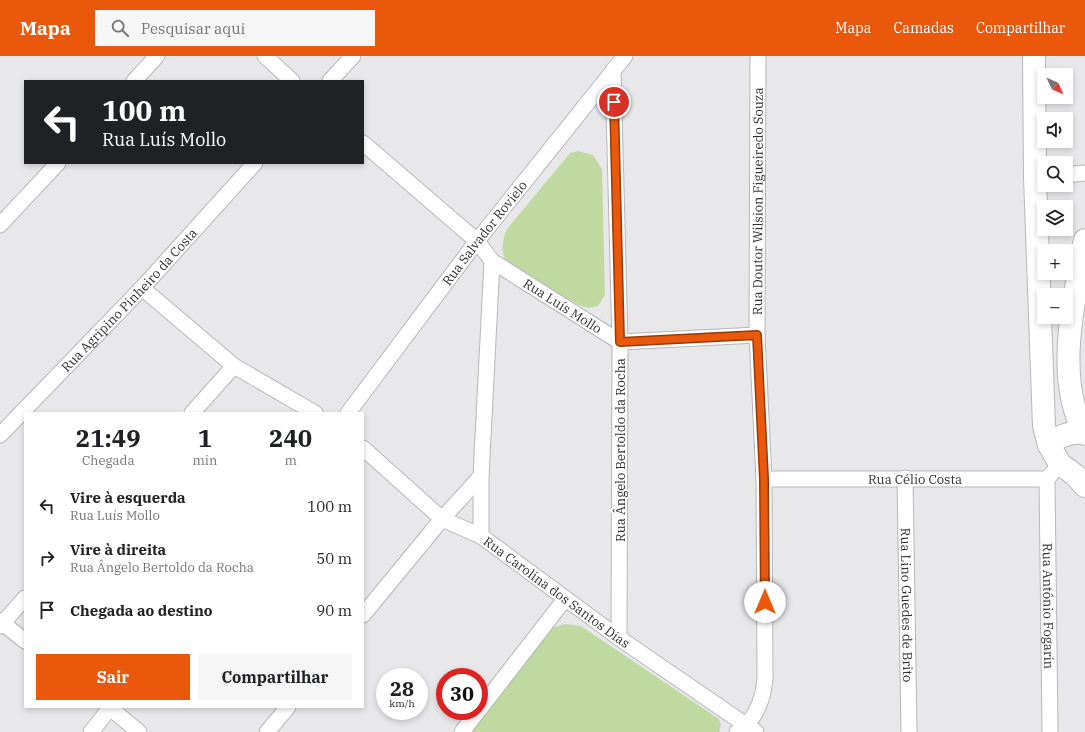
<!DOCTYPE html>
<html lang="pt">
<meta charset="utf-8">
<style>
:root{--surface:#fff;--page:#f6f6f6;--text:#202124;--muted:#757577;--accent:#ea580c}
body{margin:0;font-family:"IBM Plex Serif",serif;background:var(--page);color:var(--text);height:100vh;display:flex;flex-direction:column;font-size:15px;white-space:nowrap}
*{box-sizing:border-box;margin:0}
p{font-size:13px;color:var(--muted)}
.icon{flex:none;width:22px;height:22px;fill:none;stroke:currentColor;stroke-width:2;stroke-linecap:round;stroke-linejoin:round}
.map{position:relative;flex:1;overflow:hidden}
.sheet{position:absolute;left:24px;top:356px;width:340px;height:296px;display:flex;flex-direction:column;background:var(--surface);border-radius:0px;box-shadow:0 2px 6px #0003}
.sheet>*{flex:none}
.hud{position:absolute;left:24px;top:24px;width:340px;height:84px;border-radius:0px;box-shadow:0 2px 6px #0003;background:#202124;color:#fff;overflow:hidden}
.needle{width:26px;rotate:134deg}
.buttons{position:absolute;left:1037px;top:12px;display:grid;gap:8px}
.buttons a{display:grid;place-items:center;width:36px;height:36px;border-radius:0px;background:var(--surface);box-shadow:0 2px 6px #0003;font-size:20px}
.speed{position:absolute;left:376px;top:612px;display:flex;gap:8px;font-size:20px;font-weight:700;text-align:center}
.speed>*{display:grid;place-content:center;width:52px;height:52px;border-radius:50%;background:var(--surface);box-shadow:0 2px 6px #0003;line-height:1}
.speed small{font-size:10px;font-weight:400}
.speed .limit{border:6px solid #d22;background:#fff;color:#111}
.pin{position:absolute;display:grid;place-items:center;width:34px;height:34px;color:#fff;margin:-17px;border:2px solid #fff;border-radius:50%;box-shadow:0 1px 4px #0007}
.me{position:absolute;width:44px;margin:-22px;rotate:0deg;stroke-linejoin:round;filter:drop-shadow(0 0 3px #0008)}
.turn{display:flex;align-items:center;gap:14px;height:84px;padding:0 12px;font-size:18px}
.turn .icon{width:52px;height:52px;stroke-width:2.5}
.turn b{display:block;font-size:28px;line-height:34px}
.eta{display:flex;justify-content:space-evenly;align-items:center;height:68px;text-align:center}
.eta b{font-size:24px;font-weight:700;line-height:28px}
.cta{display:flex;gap:8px;margin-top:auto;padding:8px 12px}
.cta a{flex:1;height:46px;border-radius:0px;background:var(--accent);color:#fff;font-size:16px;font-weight:700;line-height:46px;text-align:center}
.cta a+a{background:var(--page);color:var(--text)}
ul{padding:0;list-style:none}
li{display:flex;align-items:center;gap:12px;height:52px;padding:0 12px}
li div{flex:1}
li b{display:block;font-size:15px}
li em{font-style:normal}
header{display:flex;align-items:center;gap:24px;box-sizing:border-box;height:56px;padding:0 20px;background:var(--accent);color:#fff}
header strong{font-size:19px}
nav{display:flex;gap:22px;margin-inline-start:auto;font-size:14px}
.search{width:280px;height:36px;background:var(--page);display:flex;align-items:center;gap:10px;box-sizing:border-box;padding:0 14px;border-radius:0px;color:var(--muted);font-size:15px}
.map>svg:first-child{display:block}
.green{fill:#c0d9a1}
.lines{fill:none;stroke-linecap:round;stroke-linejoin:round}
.street-casing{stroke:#b7b7ba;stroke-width:17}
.secondary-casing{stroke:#b7b7ba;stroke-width:24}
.street{stroke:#fff;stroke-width:15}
.secondary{stroke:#fff;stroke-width:22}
.route-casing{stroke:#983908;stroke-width:10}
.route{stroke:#ea580c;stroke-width:7}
.labels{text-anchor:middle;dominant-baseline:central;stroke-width:4;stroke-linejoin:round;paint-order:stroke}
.street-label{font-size:13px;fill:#303031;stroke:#fff}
</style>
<header>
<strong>Mapa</strong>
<div class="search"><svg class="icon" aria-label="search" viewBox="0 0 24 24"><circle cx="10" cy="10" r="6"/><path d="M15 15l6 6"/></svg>Pesquisar aqui</div>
<nav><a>Mapa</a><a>Camadas</a><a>Compartilhar</a></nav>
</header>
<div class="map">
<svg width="1085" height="676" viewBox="0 0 1085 676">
<rect width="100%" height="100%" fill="#e8e8eb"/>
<!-- green -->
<g class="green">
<path d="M578,95L593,99L602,113L605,239L598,250L588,252L581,250L507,209C501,197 501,186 507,173L570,97Z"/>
<polygon points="566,568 581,570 719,663 721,669 719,676 471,676 548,575 557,570"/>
</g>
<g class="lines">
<defs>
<g id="street">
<polyline points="265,0 292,25"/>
<polyline points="613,14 620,286 619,582"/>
<polyline points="134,25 157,0"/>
<polyline points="330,25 353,0"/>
<path id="s1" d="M363,87L477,185L492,205L620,286L757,279"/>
<polyline points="1066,119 1085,117"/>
<polyline points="0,169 58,107"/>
<polyline points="142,232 234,310 315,357"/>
<polyline points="192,357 234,310"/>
<path id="s2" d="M348,357L477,185L625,0"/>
<path id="s3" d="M0,379L142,232L255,107"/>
<path id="s4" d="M363,392L442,463L481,480L619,582L756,676"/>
<path id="s5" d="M905,422L909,676"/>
<path id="s6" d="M764,423H1047L1060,408"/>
<path id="s7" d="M1047,423L1050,676"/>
<polyline points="481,480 481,420"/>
<polyline points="363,559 442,463 481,420 492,205"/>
<polyline points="0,565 25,585"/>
<polyline points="0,570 25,542"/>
<polyline points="109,651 139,676"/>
<polyline points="479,654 565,543"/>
<polyline points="91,676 111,651"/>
<polyline points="267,676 288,651"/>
<polyline points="462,676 478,655"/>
<path id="s8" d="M737,676C756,664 763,644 765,623L764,423L757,279L758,0"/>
</g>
<g id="secondary">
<polyline points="1034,0 1035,121 1044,370 1049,389 1060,408 1075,419 1085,430"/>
<path d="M1085,184C1074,244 1054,323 1085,378"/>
<path d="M1049,389C1059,379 1070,376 1084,377"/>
</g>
</defs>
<!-- street casing -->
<use href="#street" class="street-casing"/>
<!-- secondary casing -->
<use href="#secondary" class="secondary-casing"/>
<!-- street -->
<use href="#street" class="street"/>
<!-- secondary -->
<use href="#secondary" class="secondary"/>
</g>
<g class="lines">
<defs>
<polyline id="route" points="614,46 620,286 757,279 764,423 765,546"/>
</defs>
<!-- route casing -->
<use href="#route" class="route-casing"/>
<!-- route -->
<use href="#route" class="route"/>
</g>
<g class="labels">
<!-- street labels -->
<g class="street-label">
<text stroke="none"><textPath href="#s8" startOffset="540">Rua Doutor Wilsion Figueiredo Souza</textPath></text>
<text stroke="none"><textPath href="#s2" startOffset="226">Rua Salvador Rovielo</textPath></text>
<text stroke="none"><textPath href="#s3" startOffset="187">Rua Agripino Pinheiro da Costa</textPath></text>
<text stroke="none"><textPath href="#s1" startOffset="259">Rua Luís Mollo</textPath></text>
<text transform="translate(620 394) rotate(-90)">Rua Ângelo Bertoldo da Rocha</text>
<text stroke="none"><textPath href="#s6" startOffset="151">Rua Célio Costa</textPath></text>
<text stroke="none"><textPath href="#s4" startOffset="243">Rua Carolina dos Santos Dias</textPath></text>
<text stroke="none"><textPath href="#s5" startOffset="127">Rua Lino Guedes de Brito</textPath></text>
<text stroke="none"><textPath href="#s7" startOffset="127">Rua Antônio Fogarin</textPath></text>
</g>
</g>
</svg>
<div class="buttons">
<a><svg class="needle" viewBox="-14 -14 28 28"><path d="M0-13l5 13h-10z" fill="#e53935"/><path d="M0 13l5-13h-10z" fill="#757577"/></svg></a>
<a><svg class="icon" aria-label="sound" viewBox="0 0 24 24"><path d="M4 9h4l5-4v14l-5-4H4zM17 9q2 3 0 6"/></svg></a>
<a><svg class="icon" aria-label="search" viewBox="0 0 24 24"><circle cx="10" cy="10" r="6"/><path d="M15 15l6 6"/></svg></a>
<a><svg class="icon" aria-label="layers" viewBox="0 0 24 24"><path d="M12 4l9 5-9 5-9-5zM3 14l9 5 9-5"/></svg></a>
<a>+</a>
<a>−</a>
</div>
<div class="speed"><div>28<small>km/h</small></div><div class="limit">30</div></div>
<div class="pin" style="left:614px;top:46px;background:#d93025"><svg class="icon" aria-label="arrive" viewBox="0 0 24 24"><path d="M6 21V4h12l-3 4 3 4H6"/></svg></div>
<svg class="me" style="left:765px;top:546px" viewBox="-20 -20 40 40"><circle r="19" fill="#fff"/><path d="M0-13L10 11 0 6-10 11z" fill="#ea580c"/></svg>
<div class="hud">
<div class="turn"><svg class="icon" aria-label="left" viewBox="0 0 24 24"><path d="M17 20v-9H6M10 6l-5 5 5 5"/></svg><div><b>100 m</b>Rua Luís Mollo</div></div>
</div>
<section class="sheet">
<div class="eta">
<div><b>21:49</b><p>Chegada</p></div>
<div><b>1</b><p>min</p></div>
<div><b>240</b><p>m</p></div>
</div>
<ul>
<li><svg class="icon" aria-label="left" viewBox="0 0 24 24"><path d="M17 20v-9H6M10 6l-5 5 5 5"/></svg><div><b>Vire à esquerda</b><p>Rua Luís Mollo</p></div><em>100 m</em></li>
<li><svg class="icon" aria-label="right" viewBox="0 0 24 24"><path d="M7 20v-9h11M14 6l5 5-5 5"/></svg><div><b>Vire à direita</b><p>Rua Ângelo Bertoldo da Rocha</p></div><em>50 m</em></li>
<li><svg class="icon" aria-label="arrive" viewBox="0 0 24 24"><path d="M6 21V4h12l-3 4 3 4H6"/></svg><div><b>Chegada ao destino</b></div><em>90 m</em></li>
</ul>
<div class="cta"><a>Sair</a><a>Compartilhar</a></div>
</section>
</div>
